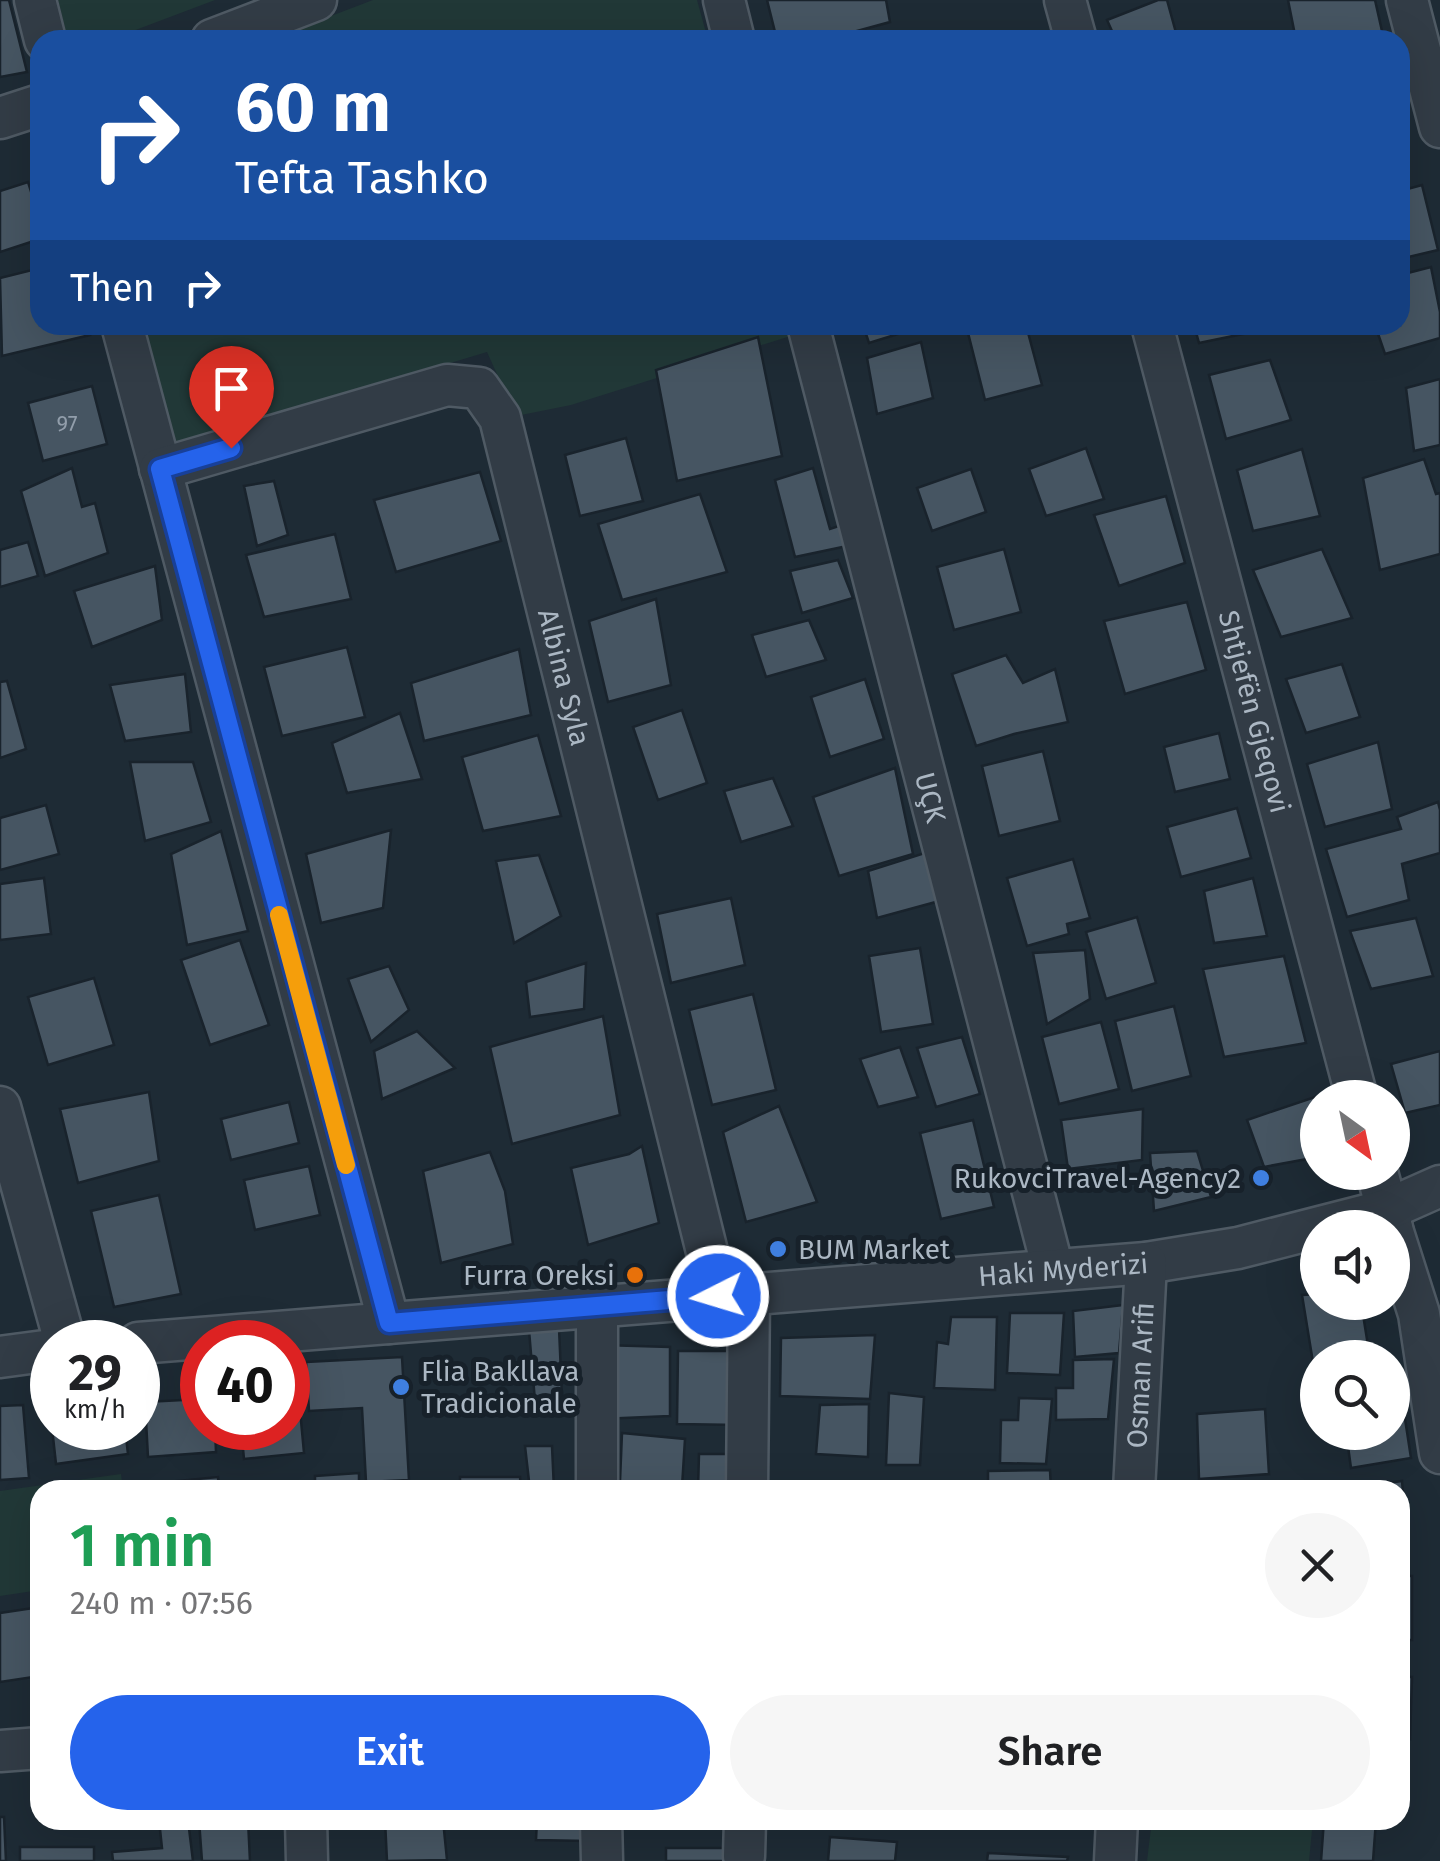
<!DOCTYPE html>
<meta charset="utf-8">
<style>
:root{--surface:#fff;--page:#f6f6f6;--text:#202124;--muted:#757577;--accent:#2563eb}
body{margin:0;font-family:"Fira Sans",sans-serif;background:var(--page);color:var(--text);height:100vh;display:flex;flex-direction:column;font-size:38px;white-space:nowrap}
*{box-sizing:border-box;margin:0}
p{font-size:32px;color:var(--muted)}
.icon{flex:none;width:55px;height:55px;fill:none;stroke:currentColor;stroke-width:2;stroke-linecap:round;stroke-linejoin:round}
.map{position:relative;flex:1;overflow:hidden}
.drawer{position:absolute;left:30px;top:1480px;width:1380px;height:350px;display:flex;flex-direction:column;background:var(--surface);border-radius:30px;box-shadow:0 10px 40px #0002}
.drawer>*{flex:none}
.guide{position:absolute;left:30px;top:30px;width:1380px;height:305px;border-radius:30px;box-shadow:0 10px 40px #0002;background:#1a4fa0;color:#fff;overflow:hidden}
.needle{width:65px;rotate:147deg}
.fabs{position:absolute;left:1300px;top:1080px;display:grid;gap:20px}
.fabs a{display:grid;place-items:center;width:110px;height:110px;border-radius:50%;background:var(--surface);box-shadow:0 10px 40px #0002;font-size:50px}
.speed{position:absolute;left:30px;top:1320px;display:flex;gap:20px;font-size:50px;font-weight:700;text-align:center}
.speed>*{display:grid;place-content:center;width:130px;height:130px;border-radius:50%;background:var(--surface);box-shadow:0 10px 40px #0002;line-height:1}
.speed small{font-size:25px;font-weight:400}
.speed .limit{border:15px solid #d22;background:#fff;color:#111}
.pin{position:absolute;display:grid;place-items:center;width:85px;height:85px;color:#fff;margin:-102px -42px;border-radius:50% 50% 50% 0;rotate:-45deg;box-shadow:0 0 10px #0007}
.pin .icon{rotate:45deg}
.me{position:absolute;width:110px;margin:-55px;rotate:265deg;stroke-linejoin:round;filter:drop-shadow(0 0 8px #0008)}
.turn{display:flex;align-items:center;gap:35px;height:210px;padding:0 40px;font-size:45px}
.turn .icon{width:130px;height:130px;stroke-width:2.5}
.turn b{display:block;font-size:70px;line-height:85px}
.then{display:flex;align-items:center;height:95px;padding:0 40px;background:#0003;gap:20px;font-size:38px}
.round{display:grid;place-items:center;flex:none;width:105px;height:105px;border-radius:52px;background:var(--page)}
.summary{display:flex;align-items:center;justify-content:space-between;height:170px;padding:0 40px}
h1{font-size:60px;font-weight:600;line-height:75px;color:#1e9e55}
.cta{display:flex;gap:20px;margin-top:auto;padding:20px 40px}
.cta a{flex:1;height:115px;border-radius:60px;background:var(--accent);color:#fff;font-size:40px;font-weight:600;line-height:115px;text-align:center}
.cta a+a{background:var(--page);color:var(--text)}
.map>svg:first-child{display:block}
.green{fill:#213837}
.building{fill:#465562;stroke:#19232c;stroke-width:2.5}
.lines{fill:none;stroke-linecap:round;stroke-linejoin:round}
.minor-casing{stroke:#4f5a64;stroke-width:45}
.minor{stroke:#323c46;stroke-width:40}
.route-casing{stroke:#184099;stroke-width:25}
.route{stroke:#2563eb;stroke-width:18}
.slow{stroke:#f59e0b;stroke-width:18}
.shop-dot{fill:#3f7fe0;stroke:#17212a;stroke-width:4}
.food-dot{fill:#e8710a;stroke:#17212a;stroke-width:4}
.labels{text-anchor:middle;dominant-baseline:central;stroke-width:10;stroke-linejoin:round;paint-order:stroke}
.number-label{font-size:22px;fill:#929eab}
.street-label{font-size:28px;fill:#abb7c3;stroke:#17212a}
.poi-label{font-size:28px;fill:#abb7c3;stroke:#17212a;text-anchor:end}
</style>
<div class="map">
<svg width="1440" height="1861" viewBox="0 0 1440 1861">
<rect width="100%" height="100%" fill="#1e2b35"/>
<!-- green -->
<g class="green">
<polygon points="58,0 215,0 109,40 68,40"/>
<polygon points="373,0 697,0 708,40 268,40"/>
<polygon points="140,325 794,325 797,334 571,405 516,416 487,352 173,446"/>
<polygon points="121,1474 123,1490 40,1490 40,1590 0,1596 0,1491"/>
<polygon points="1152,1820 1313,1820 1309,1861 1147,1861"/>
</g>
<!-- building -->
<g class="building">
<polygon points="0,0 9,0 27,72 0,77"/>
<polygon points="767,0 886,0 890,22 824,40 777,40"/>
<polygon points="1158,0 1167,0 1178,40 1116,40 1107,20"/>
<polygon points="1288,0 1375,0 1384,40 1296,40"/>
<polygon points="1400,107 1408,139 1400,141"/>
<polygon points="28,182 40,221 40,239 0,252 0,191"/>
<polygon points="1422,185 1438,250 1400,259 1400,191"/>
<polygon points="1431,267 1440,312 1440,338 1385,354 1375,325 1400,325 1400,275"/>
<polygon points="40,268 40,325 87,325 90,335 2,356 0,278"/>
<polygon points="863,325 927,325 869,343"/>
<polygon points="966,325 1026,325 1042,385 985,400"/>
<polygon points="1194,325 1266,325 1267,329 1199,343"/>
<polygon points="758,337 782,456 677,481 656,370"/>
<polygon points="921,342 933,398 877,414 867,358"/>
<polygon points="1270,360 1291,420 1226,439 1209,375"/>
<polygon points="1440,379 1440,445 1414,451 1406,388"/>
<polygon points="92,386 107,444 43,461 28,403"/>
<polygon points="626,438 643,501 580,516 565,455"/>
<polygon points="1086,448 1104,499 1046,516 1029,469"/>
<polygon points="1302,449 1320,516 1253,531 1237,470"/>
<polygon points="1424,459 1436,494 1440,493 1440,554 1380,570 1363,478"/>
<polygon points="72,468 82,507 95,503 108,553 45,576 21,491"/>
<polygon points="813,468 830,529 845,524 852,545 795,557 775,480"/>
<polygon points="971,469 986,512 932,531 917,488"/>
<polygon points="480,472 501,541 396,572 374,500"/>
<polygon points="274,481 288,535 257,546 244,486"/>
<polygon points="700,494 727,572 622,600 598,524"/>
<polygon points="1166,496 1185,563 1119,586 1094,515"/>
<polygon points="335,534 351,599 264,617 246,555"/>
<polygon points="28,542 38,576 0,587 0,550"/>
<polygon points="1004,549 1021,612 954,630 937,567"/>
<polygon points="1322,549 1352,618 1281,637 1253,570"/>
<polygon points="838,560 853,598 802,613 790,571"/>
<polygon points="155,566 162,620 92,647 74,591"/>
<polygon points="656,599 671,685 608,702 589,621"/>
<polygon points="1187,602 1206,670 1125,694 1104,621"/>
<polygon points="809,620 826,660 766,677 752,635"/>
<polygon points="347,647 365,717 282,736 264,667"/>
<polygon points="519,649 531,715 424,741 411,683"/>
<polygon points="1006,655 1023,683 1055,669 1068,722 1014,734 976,746 952,674"/>
<polygon points="1342,664 1360,717 1306,733 1286,679"/>
<polygon points="185,674 191,732 125,741 110,685"/>
<polygon points="865,679 884,739 830,757 811,697"/>
<polygon points="7,681 26,749 0,758 0,682"/>
<polygon points="682,710 707,783 658,800 633,727"/>
<polygon points="400,713 422,779 347,793 332,743"/>
<polygon points="1219,733 1230,779 1175,792 1164,747"/>
<polygon points="538,735 561,816 483,831 462,757"/>
<polygon points="1378,742 1392,809 1325,827 1307,764"/>
<polygon points="1043,751 1060,821 999,836 982,766"/>
<polygon points="130,762 193,762 211,822 145,841"/>
<polygon points="895,768 913,854 839,876 813,797"/>
<polygon points="773,778 793,826 741,842 724,791"/>
<polygon points="1438,802 1440,810 1440,853 1402,864 1409,900 1347,917 1326,849 1401,829 1397,817"/>
<polygon points="46,805 59,854 0,870 0,818"/>
<polygon points="1237,808 1251,858 1181,877 1167,827"/>
<polygon points="391,830 383,908 321,923 306,854"/>
<polygon points="221,831 248,931 187,945 171,854"/>
<polygon points="931,851 943,900 877,918 868,871"/>
<polygon points="539,855 561,916 514,943 496,861"/>
<polygon points="1073,859 1090,918 1067,924 1069,934 1027,946 1007,878"/>
<polygon points="44,878 51,934 0,940 0,884"/>
<polygon points="1253,878 1267,936 1214,943 1204,891"/>
<polygon points="731,898 745,965 671,983 657,914"/>
<polygon points="1137,917 1156,983 1106,999 1086,932"/>
<polygon points="1416,918 1433,976 1371,989 1350,931"/>
<polygon points="240,940 269,1025 210,1045 181,960"/>
<polygon points="920,948 933,1024 881,1032 869,956"/>
<polygon points="1085,950 1090,999 1047,1024 1033,953"/>
<polygon points="1284,956 1306,1043 1224,1057 1203,969"/>
<polygon points="586,963 584,1009 530,1017 526,982"/>
<polygon points="389,966 409,1010 371,1042 348,979"/>
<polygon points="94,978 114,1045 48,1065 28,997"/>
<polygon points="753,994 776,1090 712,1105 689,1010"/>
<polygon points="1174,1006 1191,1076 1132,1091 1115,1021"/>
<polygon points="603,1016 620,1115 512,1144 490,1047"/>
<polygon points="1101,1022 1119,1089 1059,1104 1042,1037"/>
<polygon points="417,1031 455,1068 382,1099 374,1051"/>
<polygon points="962,1037 980,1094 936,1107 917,1048"/>
<polygon points="900,1047 918,1097 878,1107 860,1059"/>
<polygon points="1440,1051 1440,1105 1405,1113 1391,1064"/>
<polygon points="149,1092 159,1161 78,1183 60,1109"/>
<polygon points="1315,1097 1318,1157 1264,1167 1247,1120"/>
<polygon points="289,1102 299,1143 231,1160 221,1119"/>
<polygon points="779,1106 817,1202 746,1222 723,1132"/>
<polygon points="1143,1109 1142,1160 1068,1169 1061,1120"/>
<polygon points="973,1120 994,1207 941,1219 920,1133"/>
<polygon points="642,1146 659,1223 588,1245 571,1168 629,1154"/>
<polygon points="1197,1151 1211,1197 1154,1211 1150,1153"/>
<polygon points="490,1152 505,1191 513,1244 441,1263 423,1171"/>
<polygon points="309,1166 320,1215 255,1230 244,1180"/>
<polygon points="159,1195 181,1294 114,1307 91,1211"/>
<polygon points="1318,1294 1318,1302 1361,1302 1370,1358 1318,1358 1316,1381 1302,1295"/>
<polygon points="1123,1305 1119,1353 1075,1357 1073,1311"/>
<polygon points="1010,1313 1064,1313 1060,1375 1007,1373"/>
<polygon points="951,1317 997,1317 995,1390 934,1388 937,1342 948,1344"/>
<polygon points="559,1328 562,1397 535,1401 529,1330"/>
<polygon points="875,1335 870,1399 780,1396 781,1338"/>
<polygon points="602,1345 670,1347 670,1416 600,1419"/>
<polygon points="678,1351 742,1351 739,1425 677,1424"/>
<polygon points="402,1357 409,1480 366,1482 362,1408 309,1411 306,1362"/>
<polygon points="1114,1359 1108,1419 1056,1420 1056,1388 1073,1388 1073,1360"/>
<polygon points="1400,1386 1411,1458 1351,1468 1346,1432 1392,1432 1392,1387"/>
<polygon points="889,1393 924,1397 920,1465 886,1465"/>
<polygon points="1019,1398 1052,1399 1046,1464 1000,1463 1001,1420 1018,1420"/>
<polygon points="202,1399 202,1428 215,1428 216,1452 148,1457 145,1402"/>
<polygon points="299,1399 304,1453 244,1459 241,1428 288,1428 288,1401"/>
<polygon points="52,1400 52,1428 125,1428 128,1454 56,1464 49,1401"/>
<polygon points="869,1404 868,1457 816,1454 820,1405"/>
<polygon points="23,1405 29,1478 0,1480 0,1406"/>
<polygon points="1265,1409 1269,1474 1199,1479 1197,1414"/>
<polygon points="622,1433 685,1439 682,1487 620,1481"/>
<polygon points="525,1446 552,1446 554,1490 530,1490"/>
<polygon points="699,1454 745,1454 743,1490 698,1490"/>
<polygon points="1050,1470 1051,1490 988,1490 988,1471"/>
<polygon points="359,1473 359,1490 315,1490 315,1476"/>
<polygon points="218,1477 219,1490 136,1490 135,1485"/>
<polygon points="460,1477 520,1477 521,1490 460,1490"/>
<polygon points="1402,1481 1407,1539 1400,1539 1400,1490 1342,1489"/>
<rect x="1400" y="1576" width="12" height="64"/>
<polygon points="40,1607 40,1676 0,1682 0,1613"/>
<polygon points="1400,1677 1412,1677 1410,1739 1400,1738"/>
<polygon points="0,1817 4,1817 6,1861 0,1861"/>
<polygon points="159,1820 188,1820 193,1861 113,1861 112,1852 162,1848"/>
<polygon points="199,1820 248,1820 250,1861 202,1861"/>
<polygon points="385,1820 443,1820 447,1860 387,1861"/>
<polygon points="537,1820 587,1820 588,1841 536,1840"/>
<polygon points="1324,1820 1376,1820 1373,1861 1321,1861"/>
<polygon points="830,1837 897,1842 895,1861 828,1861"/>
<rect x="20" y="1847" width="74" height="14"/>
<rect x="666" y="1848" width="68" height="13"/>
<polygon points="988,1853 1068,1857 1067,1861 987,1861"/>
</g>
<g class="lines">
<defs>
<g id="minor">
<polyline points="35,0 45,40"/>
<polyline points="724,0 734,40"/>
<polyline points="1065,0 1076,40"/>
<polyline points="1407,0 1440,127"/>
<polyline points="212,40 316,0"/>
<polyline points="0,118 40,105"/>
<polyline points="122,325 389,1323"/>
<path id="s1" d="M808,325L1053,1269"/>
<path id="s2" d="M1152,325L1357,1098"/>
<path id="s3" d="M160,469L447,385L479,388L500,418L718,1296"/>
<polyline points="0,1107 65,1342"/>
<polyline points="1377,1172 1392,1228"/>
<polyline points="1392,1229 1419,1314 1440,1453"/>
<path id="s4" d="M138,1343L1146,1263L1238,1248L1386,1210L1440,1186"/>
<polyline points="0,1357 52,1350"/>
<polyline points="597,1490 597,1307"/>
<polyline points="747,1490 749,1294"/>
<path id="s5" d="M1134,1490L1146,1263"/>
<polyline points="0,1751 40,1748"/>
<polyline points="306,1820 307,1861"/>
<polyline points="601,1820 602,1861"/>
<polyline points="744,1856 745,1820"/>
<polyline points="1115,1861 1117,1820"/>
</g>
</defs>
<!-- minor casing -->
<use href="#minor" class="minor-casing"/>
<!-- minor -->
<use href="#minor" class="minor"/>
</g>
<g class="lines">
<defs>
<polyline id="route" points="231,448 160,469 389,1323 718,1296"/>
</defs>
<!-- route casing -->
<use href="#route" class="route-casing"/>
<!-- route -->
<use href="#route" class="route"/>
<!-- slow -->
<polyline class="slow" points="279,915 346,1165"/>
</g>
<!-- markers -->
<g class="shop-dot">
<circle cx="1261" cy="1178" r="10"/>
<circle cx="778" cy="1249" r="10"/>
<circle cx="401" cy="1387" r="10"/>
</g>
<circle class="food-dot" cx="635" cy="1275" r="10"/>
<g class="labels">
<!-- number labels -->
<g class="number-label">
<text x="67" y="423">97</text>
</g>
<!-- street labels -->
<g class="street-label">
<text stroke="none"><textPath href="#s3" startOffset="635">Albina Syla</textPath></text>
<text stroke="none"><textPath href="#s2" startOffset="400">Shtjefën Gjeqovi</textPath></text>
<text stroke="none"><textPath href="#s1" startOffset="488">UÇK</textPath></text>
<text stroke="none"><textPath href="#s4" startOffset="928">Haki Myderizi</textPath></text>
<text stroke="none"><textPath href="#s5" startOffset="115">Osman Arifi</textPath></text>
</g>
<!-- poi labels -->
<g class="poi-label">
<text x="1241" y="1178">RukovciTravel-Agency2</text>
<text x="798" y="1249" text-anchor="start">BUM Market</text>
<text x="615" y="1275">Furra Oreksi</text>
<text x="421" y="1371" text-anchor="start">Flia Bakllava<tspan x="421" dy="32">Tradicionale</tspan></text>
</g>
</g>
</svg>
<div class="fabs">
<a><svg class="needle" viewBox="-14 -14 28 28"><path d="M0-13l5 13h-10z" fill="#e53935"/><path d="M0 13l5-13h-10z" fill="#757577"/></svg></a>
<a><svg class="icon" aria-label="sound" viewBox="0 0 24 24"><path d="M4 9h4l5-4v14l-5-4H4zM17 9q2 3 0 6"/></svg></a>
<a><svg class="icon" aria-label="search" viewBox="0 0 24 24"><circle cx="10" cy="10" r="6"/><path d="M15 15l6 6"/></svg></a>
</div>
<div class="speed"><div>29<small>km/h</small></div><div class="limit">40</div></div>
<div class="pin" style="left:231px;top:448px;background:#d93025"><svg class="icon" aria-label="arrive" viewBox="0 0 24 24"><path d="M6 21V4h12l-3 4 3 4H6"/></svg></div>
<svg class="me" style="left:718px;top:1296px" viewBox="-20 -20 40 40"><circle r="17" fill="#2563eb" stroke="#fff" stroke-width="3"/><path d="M0-11L8 9 0 5-8 9z" fill="#fff"/></svg>
<div class="guide">
<div class="turn"><svg class="icon" aria-label="right" viewBox="0 0 24 24"><path d="M7 20v-9h11M14 6l5 5-5 5"/></svg><div><b>60 m</b>Tefta Tashko</div></div>
<div class="then">Then<svg class="icon" aria-label="right" viewBox="0 0 24 24"><path d="M7 20v-9h11M14 6l5 5-5 5"/></svg></div>
</div>
<section class="drawer">
<div class="summary"><div><h1>1 min</h1><p>240 m · 07:56</p></div><a class="round"><svg class="icon" aria-label="close" viewBox="0 0 24 24"><path d="M6 6l12 12M18 6L6 18"/></svg></a></div>
<div class="cta"><a>Exit</a><a>Share</a></div>
</section>
</div>
